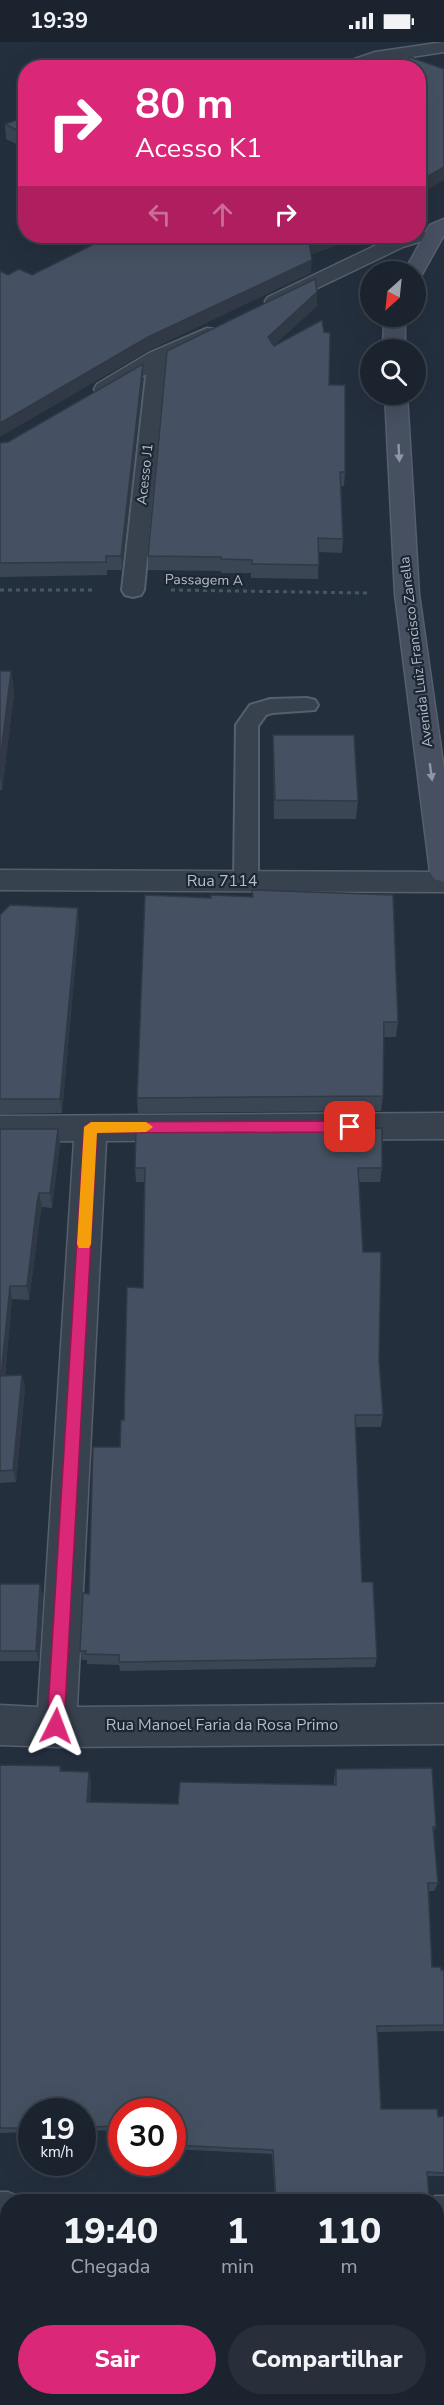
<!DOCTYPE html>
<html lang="pt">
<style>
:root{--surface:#1b232e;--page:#282f3a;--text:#f1f3f6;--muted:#a0a4aa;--line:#39404a;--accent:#db2777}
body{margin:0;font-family:"Nunito Sans",sans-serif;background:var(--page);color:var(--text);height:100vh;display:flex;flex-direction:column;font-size:22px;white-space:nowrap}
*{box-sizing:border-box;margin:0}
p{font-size:20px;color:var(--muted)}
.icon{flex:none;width:33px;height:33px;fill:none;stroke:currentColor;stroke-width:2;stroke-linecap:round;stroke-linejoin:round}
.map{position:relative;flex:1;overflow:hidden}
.side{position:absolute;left:0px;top:2152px;width:444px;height:212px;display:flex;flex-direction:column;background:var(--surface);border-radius:24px 24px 0 0;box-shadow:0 6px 24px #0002,0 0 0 2px var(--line)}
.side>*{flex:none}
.top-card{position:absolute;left:18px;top:18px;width:408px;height:183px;border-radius:24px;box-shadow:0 6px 24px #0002,0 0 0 2px var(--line);background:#db2777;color:#fff;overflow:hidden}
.needle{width:39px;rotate:207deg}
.controls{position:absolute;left:360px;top:219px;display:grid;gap:12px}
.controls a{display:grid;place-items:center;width:66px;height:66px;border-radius:50%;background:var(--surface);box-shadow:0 6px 24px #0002,0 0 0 2px var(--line);font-size:30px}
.speed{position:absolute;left:18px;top:2056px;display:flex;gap:12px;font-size:30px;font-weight:700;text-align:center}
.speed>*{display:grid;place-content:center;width:78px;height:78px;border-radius:50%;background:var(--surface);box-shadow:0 6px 24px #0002,0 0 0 2px var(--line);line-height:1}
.speed small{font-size:15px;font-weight:400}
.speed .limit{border:9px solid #d22;background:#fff;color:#111}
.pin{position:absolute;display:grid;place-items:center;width:51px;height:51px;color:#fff;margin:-26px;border-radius:12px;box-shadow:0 3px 9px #0006}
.me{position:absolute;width:66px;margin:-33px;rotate:3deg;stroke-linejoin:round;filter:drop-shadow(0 0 4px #0008)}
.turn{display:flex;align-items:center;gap:21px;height:126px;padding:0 18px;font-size:27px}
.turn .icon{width:78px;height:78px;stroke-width:2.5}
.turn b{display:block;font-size:42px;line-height:51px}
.lanes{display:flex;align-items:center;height:57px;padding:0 18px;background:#0003;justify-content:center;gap:30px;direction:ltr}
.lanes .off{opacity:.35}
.eta{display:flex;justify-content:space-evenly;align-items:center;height:102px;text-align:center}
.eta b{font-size:36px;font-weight:800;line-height:42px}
.action{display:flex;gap:12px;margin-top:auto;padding:12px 18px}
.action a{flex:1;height:69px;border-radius:36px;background:var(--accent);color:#fff;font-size:24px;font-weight:800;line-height:69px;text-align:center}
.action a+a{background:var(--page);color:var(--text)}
.status{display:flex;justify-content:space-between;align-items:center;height:42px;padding:0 30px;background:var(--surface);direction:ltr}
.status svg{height:16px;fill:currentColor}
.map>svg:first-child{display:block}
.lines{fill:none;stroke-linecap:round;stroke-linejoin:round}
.lane-casing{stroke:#565f6c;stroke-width:4}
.street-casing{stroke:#565f6c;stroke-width:3}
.secondary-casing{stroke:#565f6c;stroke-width:3}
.path{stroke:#44595c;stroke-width:3;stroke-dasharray:4 4;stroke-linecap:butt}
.lane{fill:#38414e;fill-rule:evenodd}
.street{fill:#38414e;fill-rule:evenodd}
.secondary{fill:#465061;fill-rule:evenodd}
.wall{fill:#3b4654}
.shaded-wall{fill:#303945}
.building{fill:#455162;stroke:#303945;stroke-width:1.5}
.oneway{fill:#8e96a5}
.route{fill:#db2777;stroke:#8e194d;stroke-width:1.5}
.slow{fill:#f59e0b}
.labels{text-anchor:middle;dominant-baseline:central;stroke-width:4.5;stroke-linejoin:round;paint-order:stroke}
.far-street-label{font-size:14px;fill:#b4bcc9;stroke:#1d2633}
.street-label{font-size:16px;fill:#b4bcc9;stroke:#1d2633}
</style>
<div class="status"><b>19:39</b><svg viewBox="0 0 49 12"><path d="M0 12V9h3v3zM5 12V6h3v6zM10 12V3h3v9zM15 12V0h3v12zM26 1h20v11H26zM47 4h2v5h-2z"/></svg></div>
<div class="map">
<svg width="444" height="2363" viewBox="0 0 444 2363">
<rect width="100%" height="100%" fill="#242f3e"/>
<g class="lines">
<defs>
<g id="lane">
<polygon points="157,310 164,312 166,316 144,548 141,553 133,555 125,553 122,548 148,316 150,312"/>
<polygon points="307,656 315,658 318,663 315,668 272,671 266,673 258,684 258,839 255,845 246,848 237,845 234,839 236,683 250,663 270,657"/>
</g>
<g id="street">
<polygon points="444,0 444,10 379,20 364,26 337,26 340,22 375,10"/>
<polygon points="418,188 425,190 428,194 425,198 403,205 282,263 275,265 268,263 265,259 268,255 389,197 399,194 418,194"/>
<polygon points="207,286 215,287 218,292 215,297 165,321 113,352 105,354 97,352 94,347 97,342 149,311"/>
<polygon points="0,828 444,830 444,850 0,848"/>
<polygon points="444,1071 444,1097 106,1099 77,1665 444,1662 444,1702 56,1705 0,1703 0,1663 38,1665 74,1099 0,1100 0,1074"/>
<polygon points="0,2150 8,2150 24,2157 26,2160 8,2160 8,2196 0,2196"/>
<polygon points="436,2154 444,2154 444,2200 436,2200 436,2160 421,2160"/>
<polygon points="8,2354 8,2356 55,2356 55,2363 7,2363"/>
</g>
<g id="secondary">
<polygon points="444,177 444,193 421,234 416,236 416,230 404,230 430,183"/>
<polygon points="384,274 405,274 405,308 383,308"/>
<polygon points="385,352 407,352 419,552 444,728 444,840 434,837 430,830 395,552"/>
</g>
</defs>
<!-- lane casing -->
<use href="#lane" class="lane-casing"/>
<!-- street casing -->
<use href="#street" class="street-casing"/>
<!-- secondary casing -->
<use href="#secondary" class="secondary-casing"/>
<!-- path -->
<g class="path">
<polyline points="0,548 94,548"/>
<polyline points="171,548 367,551"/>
</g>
<!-- lane -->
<use href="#lane" class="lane"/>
<!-- street -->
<use href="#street" class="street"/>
<!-- secondary -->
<use href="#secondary" class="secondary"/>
</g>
<!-- wall -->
<g class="wall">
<polygon points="26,75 26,107 6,97 5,82"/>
<polygon points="317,264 274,303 329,343 345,430 344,444 341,444 343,497 342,511 319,510 318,537 251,536 251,531 221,531 221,529 148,528 148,514 167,309"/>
<polygon points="143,322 143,336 122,528 107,528 107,533 0,535 0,401 8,400"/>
<polygon points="0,629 11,629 14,651 2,748 0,748"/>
<polygon points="273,693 358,759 356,777 274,777 273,711"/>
<polygon points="252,848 398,980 396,995 383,995 383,1054 381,1069 138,1071 137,1056 211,856 252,855"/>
<polygon points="0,873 79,881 62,1071 0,1072"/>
<polygon points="0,1087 58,1087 60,1101 52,1166 42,1165 40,1175 29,1258 12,1257 5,1334 22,1333 25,1346 16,1440 0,1441"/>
<polygon points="135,1126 382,1126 380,1140 358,1140 363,1210 379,1318 383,1373 381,1385 355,1385 362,1540 377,1616 375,1625 120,1629 119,1623 87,1622 87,1618 82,1618 80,1609 89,1552 120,1405 143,1246 144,1140 136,1140"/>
<polygon points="0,1542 40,1542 43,1553 39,1619 0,1619"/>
<polygon points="0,1723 60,1724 62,1729 89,1730 91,1740 90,1760 178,1762 334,1743 334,1737 336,1727 436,1785 433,1791 438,1841 434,1849 429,1849 432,1925 444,1928 444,1989 377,1990 381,2067 438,2075 444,2074 444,2134 428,2134 423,2157 429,2160 275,2160 272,2112 172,2107 172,2070 122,2070 122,2088 82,2089 82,2070 32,2070 32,2090 0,2091"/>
</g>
<!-- shaded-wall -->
<g class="shaded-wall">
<polygon points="444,125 444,138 418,153 418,140"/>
<polygon points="327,194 350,194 349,199 308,214 309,200"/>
<polygon points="312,218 311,231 148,309 0,395 0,381 148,295"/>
<polygon points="317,250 317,264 268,308 268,295"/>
<polygon points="143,322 143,336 122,528 121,514"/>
<polygon points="11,629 14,651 2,748 0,733 0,719"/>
<polygon points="78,866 79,881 62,1071 60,1057"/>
<polygon points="58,1087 60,1101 52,1166 50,1151"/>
<polygon points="39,1151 42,1165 40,1175 29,1258 27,1244 37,1161"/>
<polygon points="10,1244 12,1257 4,1347 1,1334"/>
<polygon points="22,1333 25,1346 16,1440 13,1428"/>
<polygon points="40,1542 43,1553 39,1619 36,1609"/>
<polygon points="89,1730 91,1740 89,1769 87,1760"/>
<polygon points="1,2204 5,2206 1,2286 0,2286 0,2225"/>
</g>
<!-- building -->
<g class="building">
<polygon points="410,15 444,27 444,125 418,140 418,26 391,26"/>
<polygon points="26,75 26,93 5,82"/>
<polygon points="110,194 327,194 309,200 312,218 148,295 0,381 0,229 8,233 19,227 32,233"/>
<polygon points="315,237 317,250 268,295 274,304 322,278 324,290 330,291 329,343 345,343 345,430 340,430 343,497 318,496 319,523 252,522 252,518 221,517 221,515 148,514 167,309"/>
<polygon points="143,322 121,514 106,514 106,520 0,521 0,401 8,400"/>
<polygon points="0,629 11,629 0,719"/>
<polygon points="273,693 354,693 358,759 275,758"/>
<polygon points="252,848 393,853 398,980 384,980 383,1054 137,1056 145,853 211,856 211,853 253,855"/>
<polygon points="10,863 78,866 60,1057 0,1057 0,873"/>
<polygon points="382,1086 382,1126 358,1126 363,1210 381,1210 379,1318 383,1373 355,1373 362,1540 373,1540 377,1616 119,1620 119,1613 85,1612 86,1609 80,1609 83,1551 89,1552 93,1405 120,1405 121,1378 124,1378 127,1245 143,1246 145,1126 135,1126 136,1087"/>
<polygon points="0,1087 58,1087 50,1151 39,1151 37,1161 27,1244 10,1244 1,1334 22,1333 13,1428 0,1429"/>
<polygon points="0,1542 40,1542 36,1609 0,1609"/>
<polygon points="0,1723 60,1724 60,1729 89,1730 87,1760 178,1762 180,1740 336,1743 336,1727 432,1726 436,1785 433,1785 438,1841 428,1841 432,1925 441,1925 441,1928 444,1928 444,1983 377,1984 381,2067 437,2067 438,2075 444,2074 444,2131 427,2130 429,2153 422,2157 429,2160 276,2160 273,2108 172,2103 172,2070 122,2070 122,2084 82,2085 82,2070 32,2070 32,2086 0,2086"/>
<polygon points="0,2204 1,2204 0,2225"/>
<polygon points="436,2238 444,2238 444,2363 129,2363 129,2359 125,2359 126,2356 436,2356"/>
<polygon points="8,2285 8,2329 0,2329 0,2286"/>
</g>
<!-- one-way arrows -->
<defs><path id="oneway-solid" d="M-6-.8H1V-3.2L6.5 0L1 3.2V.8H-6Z" transform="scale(1.5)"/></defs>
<g class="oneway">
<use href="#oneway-solid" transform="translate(399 411) rotate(87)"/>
<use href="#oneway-solid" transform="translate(431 730) rotate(82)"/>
</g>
<!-- route -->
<polygon class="route" points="350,1079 356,1085 350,1090 97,1091 64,1684 61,1690 56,1693 50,1690 47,1684 84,1085 91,1080"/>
<!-- slow -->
<polygon class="slow" points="91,1080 146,1080 153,1085 146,1090 97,1091 91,1202 89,1206 79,1206 77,1202 84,1085"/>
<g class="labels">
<!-- far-street labels -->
<g class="far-street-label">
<text transform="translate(145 432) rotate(-84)">Acesso J1</text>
<text transform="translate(204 538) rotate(1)">Passagem A</text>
<text transform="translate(416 610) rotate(-97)">Avenida Luiz Francisco Zanella</text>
</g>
<!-- street labels -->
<g class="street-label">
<text x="222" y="839">Rua 7114</text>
<text x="222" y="1683">Rua Manoel Faria da Rosa Primo</text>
</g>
</g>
</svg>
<div class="controls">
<a><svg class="needle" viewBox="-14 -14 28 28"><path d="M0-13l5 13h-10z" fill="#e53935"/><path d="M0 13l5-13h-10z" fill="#a0a4aa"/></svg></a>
<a><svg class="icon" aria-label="search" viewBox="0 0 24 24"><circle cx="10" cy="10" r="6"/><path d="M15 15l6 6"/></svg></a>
</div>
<div class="speed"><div>19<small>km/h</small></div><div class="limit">30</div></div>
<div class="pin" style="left:350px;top:1085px;background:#d93025"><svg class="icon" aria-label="arrive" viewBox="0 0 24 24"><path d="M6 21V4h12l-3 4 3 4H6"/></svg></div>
<svg class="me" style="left:56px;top:1684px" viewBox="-20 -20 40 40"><path d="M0-17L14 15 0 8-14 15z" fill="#db2777" stroke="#fff" stroke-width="4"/></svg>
<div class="top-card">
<div class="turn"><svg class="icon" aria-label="right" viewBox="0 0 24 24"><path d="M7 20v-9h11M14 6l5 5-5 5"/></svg><div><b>80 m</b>Acesso K1</div></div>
<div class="lanes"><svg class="icon off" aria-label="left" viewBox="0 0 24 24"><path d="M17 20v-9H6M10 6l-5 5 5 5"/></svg><svg class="icon off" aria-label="ahead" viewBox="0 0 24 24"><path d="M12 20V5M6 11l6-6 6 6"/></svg><svg class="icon" aria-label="right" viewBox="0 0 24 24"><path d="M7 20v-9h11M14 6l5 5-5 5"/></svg></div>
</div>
<section class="side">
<div class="eta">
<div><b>19:40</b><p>Chegada</p></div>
<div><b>1</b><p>min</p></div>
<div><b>110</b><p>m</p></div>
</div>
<div class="action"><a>Sair</a><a>Compartilhar</a></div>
</section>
</div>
